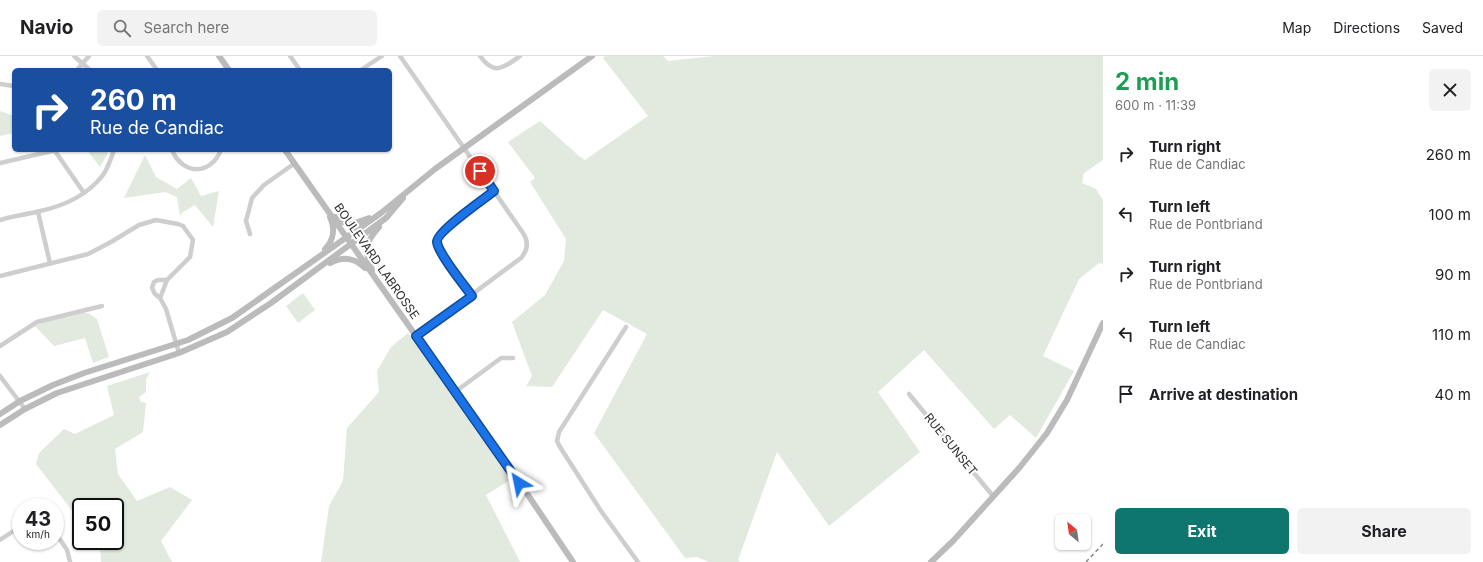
<!DOCTYPE html>
<meta charset="utf-8">
<style>
:root{--surface:#fff;--page:#f2f2f2;--text:#202124;--muted:#757577;--line:#e0e0e0;--accent:#0f766e}
body{margin:0;font-family:Inter,sans-serif;background:var(--page);color:var(--text);height:100vh;display:flex;flex-direction:column;font-size:15px;white-space:nowrap}
*{box-sizing:border-box;margin:0}
p{font-size:13px;color:var(--muted)}
.icon{flex:none;width:22px;height:22px;fill:none;stroke:currentColor;stroke-width:2;stroke-linecap:round;stroke-linejoin:round}
.map{position:relative;flex:1;overflow:hidden}
.details{display:flex;flex-direction:column;background:var(--surface);width:380px}
.details>*{flex:none}
.guide{position:absolute;left:12px;top:12px;width:380px;height:84px;border-radius:6px;box-shadow:0 1px 3px #0004;background:#1a4fa0;color:#fff;overflow:hidden}
.needle{width:26px;rotate:331deg}
.fabs{position:absolute;left:1055px;top:458px;display:grid;gap:8px}
.fabs a{display:grid;place-items:center;width:36px;height:36px;border-radius:6px;background:var(--surface);box-shadow:0 1px 3px #0004;font-size:20px}
.speed{position:absolute;left:12px;top:442px;display:flex;gap:8px;font-size:20px;font-weight:700;text-align:center}
.speed>*{display:grid;place-content:center;width:52px;height:52px;border-radius:50%;background:var(--surface);box-shadow:0 1px 3px #0004;line-height:1}
.speed small{font-size:10px;font-weight:400}
.speed .limit{border:2px solid #111;border-radius:6px;background:#fff;color:#111}
.pin{position:absolute;display:grid;place-items:center;width:34px;height:34px;color:#fff;margin:-17px;border:2px solid #fff;border-radius:50%;box-shadow:0 1px 4px #0007}
.me{position:absolute;width:44px;margin:-22px;rotate:325deg;stroke-linejoin:round;filter:drop-shadow(0 0 3px #0008)}
.turn{display:flex;align-items:center;gap:14px;height:84px;padding:0 12px;font-size:18px}
.turn .icon{width:52px;height:52px;stroke-width:2.5}
.turn b{display:block;font-size:28px;line-height:34px}
.round{display:grid;place-items:center;flex:none;width:42px;height:42px;border-radius:6px;background:var(--page)}
.head{display:flex;align-items:center;justify-content:space-between;height:68px;padding:0 12px}
h1{font-size:24px;font-weight:700;line-height:30px;color:#1e9e55}
.button{display:flex;gap:8px;margin-top:auto;padding:8px 12px}
.button a{flex:1;height:46px;border-radius:6px;background:var(--accent);color:#fff;font-size:16px;font-weight:700;line-height:46px;text-align:center}
.button a+a{background:var(--page);color:var(--text)}
ul{padding:0;list-style:none}
li{display:flex;align-items:center;gap:12px;height:60px;padding:0 12px}
li div{flex:1}
li b{display:block;font-size:15px}
li em{font-style:normal}
header{display:flex;align-items:center;gap:24px;box-sizing:border-box;height:56px;padding:0 20px;background:var(--surface);border-bottom:1px solid var(--line)}
header strong{font-size:19px}
nav{display:flex;gap:22px;margin-inline-start:auto;font-size:14px}
.search{width:280px;height:36px;background:var(--page);display:flex;align-items:center;gap:10px;box-sizing:border-box;padding:0 14px;border-radius:6px;color:var(--muted);font-size:15px}
main{display:flex;flex:1;min-height:0}
.map>svg:first-child{display:block}
.green{fill:#e2e9de}
.lines{fill:none;stroke-linecap:round;stroke-linejoin:round}
.street{stroke:#cecece;stroke-width:4.5}
.secondary{stroke:#bbb;stroke-width:6}
.rail{stroke:#868686;stroke-width:1.5;stroke-dasharray:4 3;stroke-linecap:butt}
.route-casing{stroke:#114b97;stroke-width:10}
.route{stroke:#1a73e8;stroke-width:7}
.labels{text-anchor:middle;dominant-baseline:central;stroke-width:4;stroke-linejoin:round;paint-order:stroke}
.street-label{font-size:12px;fill:#313131;stroke:#fff}
</style>
<header>
<strong>Navio</strong>
<div class="search"><svg class="icon" aria-label="search" viewBox="0 0 24 24"><circle cx="10" cy="10" r="6"/><path d="M15 15l6 6"/></svg>Search here</div>
<nav><a>Map</a><a>Directions</a><a>Saved</a></nav>
</header>
<main>
<div class="map">
<svg width="1103" height="506" viewBox="0 0 1103 506">
<rect width="100%" height="100%" fill="#fff"/>
<!-- green -->
<g class="green">
<polygon points="605,0 663,0 668,5 714,0 1103,0 1103,104 1084,117 1082,127 1096,133 1103,144 1103,208 1099,207 1079,223 1043,300 1074,315 1036,382 1010,359 994,373 924,294 878,336 920,396 829,470 777,396 738,504 740,506 709,506 697,501 685,502 594,377 647,278 603,254 552,331 526,330 532,320 512,266 545,239 564,205 566,183 530,126 535,122 508,86 540,65 579,100 585,104 648,60 603,2"/>
<polygon points="0,55 14,60 14,77 0,80"/>
<polygon points="87,94 100,94 108,97 100,111"/>
<polygon points="145,99 156,121 177,133 191,122 201,140 219,135 213,171 195,149 183,156 180,160 177,141 165,136 124,142"/>
<polygon points="303,237 315,254 298,267 286,250"/>
<polygon points="82,257 88,257 97,263 109,301 93,307 85,282 54,290 35,270 44,266"/>
<polygon points="408,277 513,422 486,439 520,506 321,506 329,450 343,425 347,372 379,336 377,315 391,291"/>
<polygon points="150,316 146,323 146,336 139,341 141,346 146,347 143,376 115,393 118,418 137,445 170,431 192,444 161,485 172,506 101,506 100,491 96,485 115,485 115,451 81,451 81,466 36,408 39,397 64,373 75,378 114,359 107,330"/>
</g>
<g class="lines">
<!-- street -->
<g class="street">
<polyline points="74,0 90,14"/>
<polyline points="147,0 157,14"/>
<polyline points="290,0 300,14"/>
<path d="M400,0L523,177C529,186 528,194 521,202L416,280"/>
<path d="M480,0C494,20 503,12 520,0"/>
<polyline points="77,14 89,0"/>
<polyline points="361,14 382,0"/>
<polyline points="0,28 14,30"/>
<path d="M172,94C183,120 211,119 221,94"/>
<polyline points="0,107 52,95 55,95 84,137"/>
<polyline points="38,156 50,207"/>
<path d="M0,164C12,160 24,159 36,156C61,151 87,140 103,119C108,112 111,103 114,94"/>
<polyline points="250,178 246,165 252,142 264,129 295,107"/>
<polyline points="0,220 88,198 111,186 139,169 156,164 178,168 183,170 193,184 190,201 167,224 160,242 166,253 179,297"/>
<path d="M472,240L439,194C438,190 436,186 438,182C443,171 482,144 493,135"/>
<polyline points="160,242 155,238 152,232 154,226 158,224 167,224"/>
<polyline points="626,271 559,376 557,385 560,391 601,455 638,506"/>
<polyline points="0,290 37,266 102,250"/>
<polyline points="0,320 25,353"/>
<polyline points="455,336 501,302 513,302"/>
<polyline points="909,338 993,440"/>
<polyline points="55,476 67,494 70,506"/>
<polyline points="0,484 21,470"/>
</g>
<!-- secondary -->
<g class="secondary">
<polyline points="219,0 229,14"/>
<polyline points="285,94 528,439 573,506"/>
<path d="M335,161C346,172 356,167 369,162"/>
<path d="M325,193C334,184 335,172 330,161"/>
<path d="M330,207C343,200 355,202 365,212"/>
<path d="M372,214C364,193 364,188 379,171"/>
<polyline points="0,358 20,345 53,329 84,317 188,284 232,262 381,157 435,113 592,0"/>
<polyline points="0,369 25,353 57,337 179,297 227,276 271,247 386,162 403,142"/>
<polyline points="931,506 953,485 1020,411 1047,377 1067,344 1103,267"/>
</g>
<!-- rail -->
<polyline class="rail" points="1086,506 1103,488"/>
</g>
<g class="lines">
<defs>
<path id="route" d="M480,115L494,135C484,143 436,176 437,186C438,197 464,229 472,240L416,280L519,427"/>
</defs>
<!-- route casing -->
<use href="#route" class="route-casing"/>
<!-- route -->
<use href="#route" class="route"/>
</g>
<g class="labels">
<!-- street labels -->
<g class="street-label">
<text transform="translate(377 205) rotate(55)">BOULEVARD LABROSSE</text>
<text transform="translate(951 388) rotate(51)">RUE SUNSET</text>
</g>
</g>
</svg>
<div class="fabs">
<a><svg class="needle" viewBox="-14 -14 28 28"><path d="M0-13l5 13h-10z" fill="#e53935"/><path d="M0 13l5-13h-10z" fill="#757577"/></svg></a>
</div>
<div class="speed"><div>43<small>km/h</small></div><div class="limit">50</div></div>
<div class="pin" style="left:480px;top:115px;background:#d93025"><svg class="icon" aria-label="arrive" viewBox="0 0 24 24"><path d="M6 21V4h12l-3 4 3 4H6"/></svg></div>
<svg class="me" style="left:519px;top:427px" viewBox="-20 -20 40 40"><path d="M0-17L14 15 0 8-14 15z" fill="#1a73e8" stroke="#fff" stroke-width="4"/></svg>
<div class="guide">
<div class="turn"><svg class="icon" aria-label="right" viewBox="0 0 24 24"><path d="M7 20v-9h11M14 6l5 5-5 5"/></svg><div><b>260 m</b>Rue de Candiac</div></div>
</div>
</div>
<section class="details">
<div class="head"><div><h1>2 min</h1><p>600 m · 11:39</p></div><a class="round"><svg class="icon" aria-label="close" viewBox="0 0 24 24"><path d="M6 6l12 12M18 6L6 18"/></svg></a></div>
<ul>
<li><svg class="icon" aria-label="right" viewBox="0 0 24 24"><path d="M7 20v-9h11M14 6l5 5-5 5"/></svg><div><b>Turn right</b><p>Rue de Candiac</p></div><em>260 m</em></li>
<li><svg class="icon" aria-label="left" viewBox="0 0 24 24"><path d="M17 20v-9H6M10 6l-5 5 5 5"/></svg><div><b>Turn left</b><p>Rue de Pontbriand</p></div><em>100 m</em></li>
<li><svg class="icon" aria-label="right" viewBox="0 0 24 24"><path d="M7 20v-9h11M14 6l5 5-5 5"/></svg><div><b>Turn right</b><p>Rue de Pontbriand</p></div><em>90 m</em></li>
<li><svg class="icon" aria-label="left" viewBox="0 0 24 24"><path d="M17 20v-9H6M10 6l-5 5 5 5"/></svg><div><b>Turn left</b><p>Rue de Candiac</p></div><em>110 m</em></li>
<li><svg class="icon" aria-label="arrive" viewBox="0 0 24 24"><path d="M6 21V4h12l-3 4 3 4H6"/></svg><div><b>Arrive at destination</b></div><em>40 m</em></li>
</ul>
<div class="button"><a>Exit</a><a>Share</a></div>
</section>
</main>
